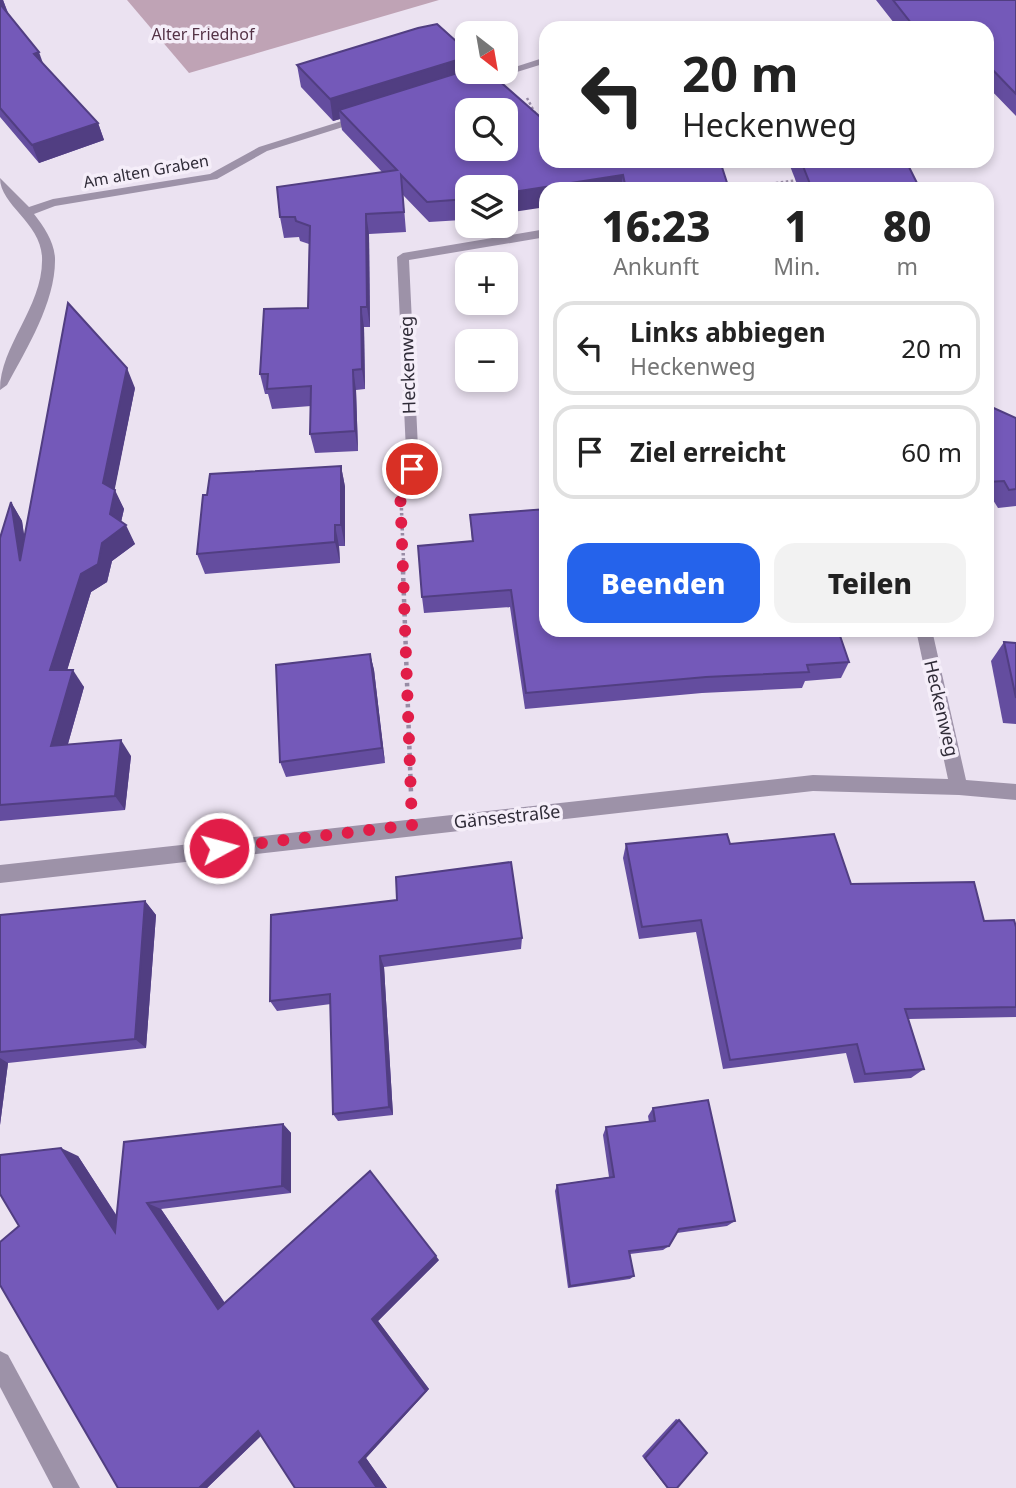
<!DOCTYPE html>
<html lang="de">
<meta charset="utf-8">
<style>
:root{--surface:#fff;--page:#f2f2f2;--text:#222;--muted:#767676;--line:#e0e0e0;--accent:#2563eb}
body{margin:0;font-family:"Noto Sans",sans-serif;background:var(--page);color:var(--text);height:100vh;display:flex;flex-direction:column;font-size:26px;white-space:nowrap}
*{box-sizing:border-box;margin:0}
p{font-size:23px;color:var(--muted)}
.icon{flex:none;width:38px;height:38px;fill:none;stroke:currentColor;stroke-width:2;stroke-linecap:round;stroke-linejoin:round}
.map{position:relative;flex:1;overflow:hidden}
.sheet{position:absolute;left:539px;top:182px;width:455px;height:455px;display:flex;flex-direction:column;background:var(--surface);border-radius:21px;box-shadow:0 4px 10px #0003}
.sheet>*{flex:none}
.banner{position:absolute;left:539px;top:21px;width:455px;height:147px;border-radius:21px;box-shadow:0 4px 10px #0003;background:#fff;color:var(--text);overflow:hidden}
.needle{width:46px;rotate:149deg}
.fabs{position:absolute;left:455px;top:21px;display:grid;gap:14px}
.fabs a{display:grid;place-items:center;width:63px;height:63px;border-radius:14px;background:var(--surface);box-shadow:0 4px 10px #0003;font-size:35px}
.pin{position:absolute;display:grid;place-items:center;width:60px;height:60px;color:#fff;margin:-30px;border:4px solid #fff;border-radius:50%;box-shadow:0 2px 7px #0007}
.me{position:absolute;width:77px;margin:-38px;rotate:83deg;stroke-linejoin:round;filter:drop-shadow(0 0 5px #0008)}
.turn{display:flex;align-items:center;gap:24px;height:147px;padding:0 28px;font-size:32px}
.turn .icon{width:91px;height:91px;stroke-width:2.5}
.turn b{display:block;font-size:49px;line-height:60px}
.eta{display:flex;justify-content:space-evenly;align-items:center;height:119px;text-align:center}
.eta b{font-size:42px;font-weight:800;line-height:49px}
.action{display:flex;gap:14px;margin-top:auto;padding:14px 28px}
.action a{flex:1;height:80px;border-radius:21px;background:var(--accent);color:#fff;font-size:28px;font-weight:800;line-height:80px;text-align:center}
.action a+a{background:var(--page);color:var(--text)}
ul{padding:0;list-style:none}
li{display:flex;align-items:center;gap:21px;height:94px;margin:0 14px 10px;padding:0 14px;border:4px solid var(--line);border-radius:21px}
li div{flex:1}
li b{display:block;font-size:26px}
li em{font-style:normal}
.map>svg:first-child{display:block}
.green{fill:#bfa3b5}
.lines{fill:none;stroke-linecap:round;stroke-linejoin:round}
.path-far2{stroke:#988ca5;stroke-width:2.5;stroke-dasharray:2.5 2.5;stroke-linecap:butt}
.path-far1{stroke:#988ca5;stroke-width:3.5;stroke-dasharray:2.5 2.5;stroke-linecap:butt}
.path{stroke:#988ca5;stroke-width:4.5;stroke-dasharray:3.5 3.5;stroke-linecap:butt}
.minor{fill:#9d92a8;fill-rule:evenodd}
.wall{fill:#644d9f}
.shaded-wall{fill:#513e82}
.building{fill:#7459b9;stroke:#513e82;stroke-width:2;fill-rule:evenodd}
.route{stroke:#e11d48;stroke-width:12;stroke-dasharray:0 21.6}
.labels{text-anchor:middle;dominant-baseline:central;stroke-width:7;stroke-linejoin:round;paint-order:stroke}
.far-park-label{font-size:16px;fill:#543346;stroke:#f5eef9}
.far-street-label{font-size:16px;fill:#302c38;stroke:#f5eef9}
.street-label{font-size:18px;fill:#302c38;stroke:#f5eef9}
</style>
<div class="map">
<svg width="1016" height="1488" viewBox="0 0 1016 1488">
<rect width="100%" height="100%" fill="#ebe2f1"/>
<!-- green -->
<polygon class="green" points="127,0 439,0 189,73"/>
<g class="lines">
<!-- path-far2 -->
<g class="path-far2">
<polyline points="987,94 998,92"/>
<polyline points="527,98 536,115"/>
<polyline points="763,189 768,184 798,180"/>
</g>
<!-- path-far1 -->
<polyline class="path-far1" points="401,498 404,573"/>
<!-- path -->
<polyline class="path" points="403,571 411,793"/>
<!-- minor -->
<g class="minor">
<polygon points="546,57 546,63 471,86 466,83"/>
<path d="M361,115L365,116V120L267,151L217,179L55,206L34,214C44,227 54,241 55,258C56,301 27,348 7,385L0,390C0,345 44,306 42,257C41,223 0,205 0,178L29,207L53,199L210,174L259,147Z"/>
<polygon points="546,229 546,237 409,260 419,469 417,473 407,473 397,257 403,253"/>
<polygon points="916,630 932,630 966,780 1016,784 1016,800 959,795 813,791 0,883 0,865 813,775 948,779"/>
<polygon points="0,1351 8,1355 80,1488 53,1488 0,1387"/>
</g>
</g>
<!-- wall -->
<g class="wall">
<polygon points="0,0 3,0 9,15 43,64 98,123 104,140 39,163 0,117"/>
<polygon points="876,0 1016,0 1016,116 987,86 987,28 898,28"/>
<polygon points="297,65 467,72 546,161 729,189 546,189 462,220 429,222 403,195 406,232 369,234 370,327 364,327 365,389 356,390 358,451 315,453 310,434 311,406 272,409 268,394 265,394 260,374 308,308 309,244 300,241 299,237 284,238 280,217 382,172 342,130 340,119 333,121 301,87"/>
<polygon points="788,161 906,161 920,189 799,189"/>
<polygon points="135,388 114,490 124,509 121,522 135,544 112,561 107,582 91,592 67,670 84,687 68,744 131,756 125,810 0,821 0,538 11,502 22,521 24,537"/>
<polygon points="987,405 1016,418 1016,506 998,508 993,500 987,500"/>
<polygon points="341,466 345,487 345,546 339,546 340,563 205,574 197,554"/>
<polygon points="470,515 546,630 849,662 841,678 805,681 802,688 702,693 525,709 510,607 424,613 422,597 472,541"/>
<polygon points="1004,642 1016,643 1016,724 1003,723 991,661"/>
<polygon points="370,654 374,670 385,763 286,777 280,762"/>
<polygon points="626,844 730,844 851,884 984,921 1016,927 1016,1017 908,1019 924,1069 911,1078 854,1083 846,1053 723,1069 696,932 639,939 623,858"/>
<polygon points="145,901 156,915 146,1048 8,1063 0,1125 0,915"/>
<polygon points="271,915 522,938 521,949 384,967 393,1115 338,1121 333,1114 331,1004 277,1011 270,1001"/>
<polygon points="653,1108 735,1221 727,1226 677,1233 669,1246 663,1250 630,1254 634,1276 630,1279 568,1288 555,1191 557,1185 609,1177 603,1135 606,1127 649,1122 648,1116"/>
<polygon points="283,1124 291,1133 291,1193 161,1209 225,1303 439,1260 378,1321 429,1389 366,1458 387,1488 295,1488 261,1436 207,1488 118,1488 19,1226 78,1156 117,1216"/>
<polygon points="676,1419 679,1420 677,1488 667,1488 642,1456"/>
</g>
<!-- shaded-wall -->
<g class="shaded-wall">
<polygon points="0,0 3,0 9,17 0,8"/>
<polygon points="39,52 45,69 34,54"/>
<polygon points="467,57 467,72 339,110 340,119 333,121 330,99"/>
<polygon points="98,123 104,140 39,163 32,145"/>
<polygon points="623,175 621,189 546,189 546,207 506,213 506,193"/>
<polygon points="467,199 467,219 462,220 461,200"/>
<polygon points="366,214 369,234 370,327 367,307"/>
<polygon points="361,307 364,327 365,389 362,369"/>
<polygon points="127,368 135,388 112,503 103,483"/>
<polygon points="353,370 356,390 358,451 355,431"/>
<polygon points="341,466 345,487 345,546 341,525"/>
<polygon points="115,490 124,509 119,531 126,525 135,544 112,561 107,582 91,592 62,687 50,670 81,574 110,514"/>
<polygon points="11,502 22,521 31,579 20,561"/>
<polygon points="335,525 339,546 340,563 335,542"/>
<polygon points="370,654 374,670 385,763 382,748"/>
<polygon points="73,670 84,687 63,761 51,746"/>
<polygon points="121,740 131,756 125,810 115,796"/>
<polygon points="145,901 156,915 146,1048 135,1039"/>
<polygon points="380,956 384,967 393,1115 389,1107"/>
<polygon points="0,1058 8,1063 0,1125"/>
<polygon points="283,1124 291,1133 291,1193 282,1186"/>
<polygon points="61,1148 78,1156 130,1237 115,1232"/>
<polygon points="147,1203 161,1209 230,1311 218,1309"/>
<polygon points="436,1256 439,1260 378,1321 429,1389 366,1458 387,1488 377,1488 359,1462 372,1319"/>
<polygon points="269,1428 207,1488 199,1488 258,1431"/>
</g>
<!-- building -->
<g class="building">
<polygon points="893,0 1016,0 1016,94 987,64 987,28 915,28"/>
<polygon points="0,4 39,52 34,54 98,123 32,145 0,108"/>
<polygon points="437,24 467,51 467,57 330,99 297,65 418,28"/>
<path d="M467,70V72H489L546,122V161H720L729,189H626L623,175L506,193V187H467V199L427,202L401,175L404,212L366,214L367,307H361L362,369L353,370L355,431L310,434L311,386L267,389L268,374H260L264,309L308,308L310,226L296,221L295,217H280L277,187L397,170L339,110ZM467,110H506V149H467Z"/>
<polygon points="801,161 906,161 920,189 812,189"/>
<polygon points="68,303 127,368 103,483 115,490 110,514 126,525 102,543 98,564 81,574 50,670 73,670 51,746 121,740 115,796 0,805 0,538 11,502 20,561"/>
<polygon points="987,405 1016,418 1016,489 1009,490 1004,481 987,482"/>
<polygon points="341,466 341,525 335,525 335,542 197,554 203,495 207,495 210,474"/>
<polygon points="546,509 546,630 838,630 849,662 807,665 809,672 706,677 526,693 511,590 422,597 418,546 473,541 470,515"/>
<polygon points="1004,642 1016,643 1016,698"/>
<polygon points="370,654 382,748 280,762 276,665"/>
<polygon points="727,834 730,844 834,834 851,884 974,882 984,921 1014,920 1016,927 1016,1007 905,1009 924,1069 865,1074 857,1044 730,1060 701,920 642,927 626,844"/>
<polygon points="511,862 522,938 380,956 389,1107 333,1114 330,994 270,1001 271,915 397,900 396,877"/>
<polygon points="145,901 135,1039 0,1052 0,915"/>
<polygon points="708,1100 735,1221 679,1229 669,1246 629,1251 634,1276 570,1286 557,1185 614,1177 606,1127 655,1121 653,1108"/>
<polygon points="283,1124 282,1186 147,1203 218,1309 370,1171 436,1256 372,1319 426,1391 359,1462 377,1488 295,1488 258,1431 199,1488 118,1488 0,1285 0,1242 19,1226 0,1194 0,1155 61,1148 115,1232 124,1142"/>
<polygon points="679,1420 707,1453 677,1488 668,1488 645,1458"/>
</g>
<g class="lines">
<!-- route -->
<polyline class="route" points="219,848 412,825 400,487 412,469"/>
</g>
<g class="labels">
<!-- far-park labels -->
<g class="far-park-label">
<text x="203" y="34">Alter Friedhof</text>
</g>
<!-- far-street labels -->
<g class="far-street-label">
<text transform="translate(146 171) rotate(-10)">Am alten Graben</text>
</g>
<!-- street labels -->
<g class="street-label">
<text transform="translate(407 365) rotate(-92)">Heckenweg</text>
<text transform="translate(942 708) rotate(77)">Heckenweg</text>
<text transform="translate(507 816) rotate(-6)">Gänsestraße</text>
</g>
</g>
</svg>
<div class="fabs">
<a><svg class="needle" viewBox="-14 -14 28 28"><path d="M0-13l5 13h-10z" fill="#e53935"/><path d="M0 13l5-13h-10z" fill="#767676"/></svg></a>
<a><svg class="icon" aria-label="search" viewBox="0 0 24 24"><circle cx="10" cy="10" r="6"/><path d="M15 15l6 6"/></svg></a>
<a><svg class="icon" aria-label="layers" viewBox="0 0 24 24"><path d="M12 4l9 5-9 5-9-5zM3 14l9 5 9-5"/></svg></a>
<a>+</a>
<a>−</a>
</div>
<div class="pin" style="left:412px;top:469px;background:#d93025"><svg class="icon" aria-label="arrive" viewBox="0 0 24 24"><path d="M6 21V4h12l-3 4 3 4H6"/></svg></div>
<svg class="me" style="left:219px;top:848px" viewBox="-20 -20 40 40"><circle r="17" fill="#e11d48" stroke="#fff" stroke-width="3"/><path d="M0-11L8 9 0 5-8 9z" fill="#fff"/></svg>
<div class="banner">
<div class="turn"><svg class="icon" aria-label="left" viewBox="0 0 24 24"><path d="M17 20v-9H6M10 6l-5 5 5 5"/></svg><div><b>20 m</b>Heckenweg</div></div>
</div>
<section class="sheet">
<div class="eta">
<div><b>16:23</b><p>Ankunft</p></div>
<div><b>1</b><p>Min.</p></div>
<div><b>80</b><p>m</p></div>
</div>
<ul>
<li><svg class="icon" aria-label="left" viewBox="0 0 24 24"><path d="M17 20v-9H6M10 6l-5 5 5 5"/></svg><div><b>Links abbiegen</b><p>Heckenweg</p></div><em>20 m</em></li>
<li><svg class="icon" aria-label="arrive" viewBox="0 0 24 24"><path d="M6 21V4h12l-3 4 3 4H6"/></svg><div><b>Ziel erreicht</b></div><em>60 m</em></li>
</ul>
<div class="action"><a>Beenden</a><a>Teilen</a></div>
</section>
</div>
